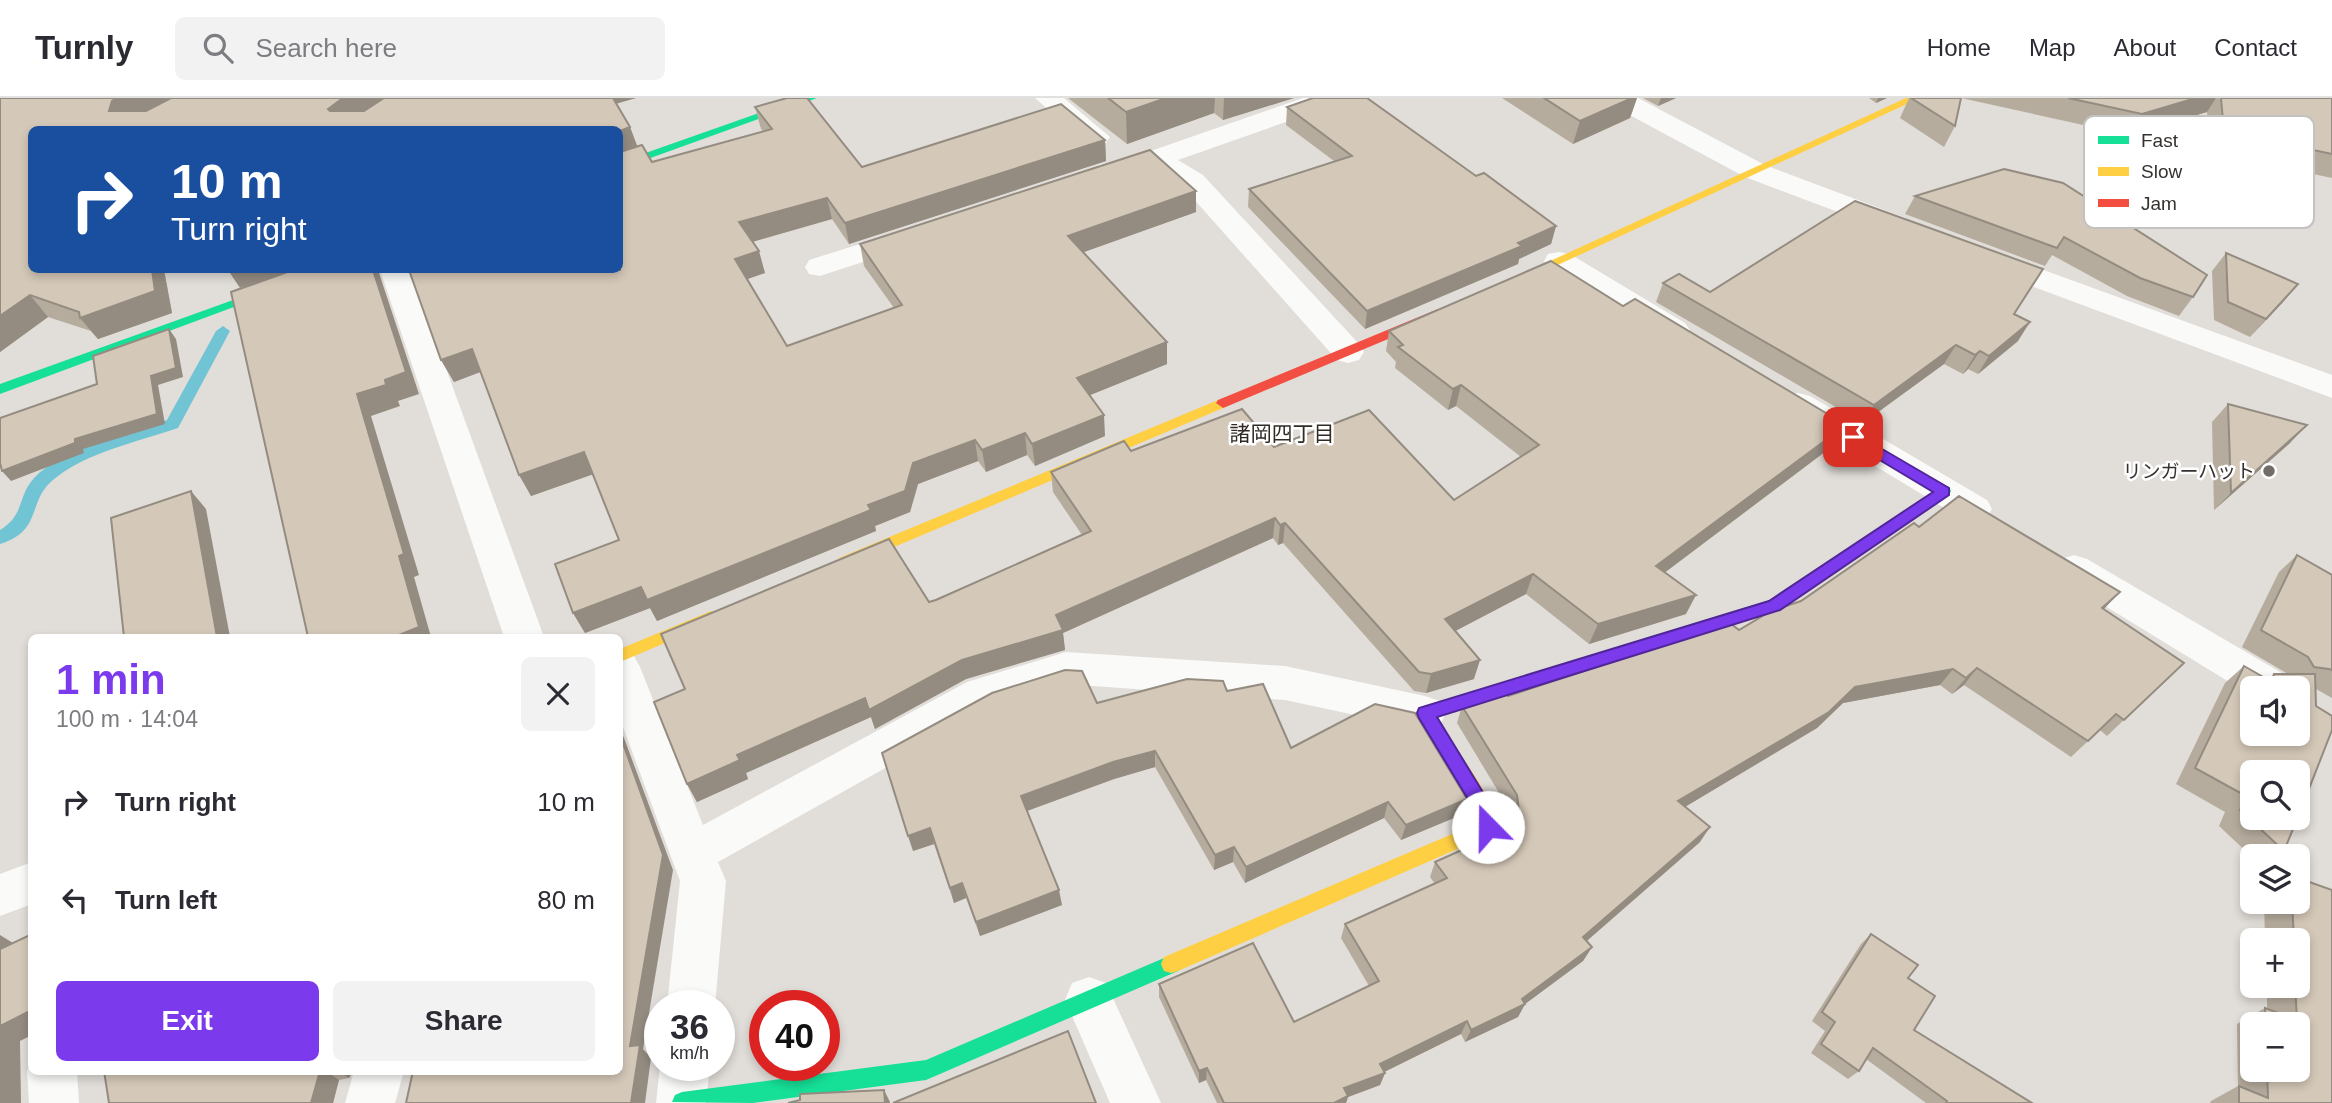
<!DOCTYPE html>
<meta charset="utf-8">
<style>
:root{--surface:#fff;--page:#f2f2f3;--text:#2b2b33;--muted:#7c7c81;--line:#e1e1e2;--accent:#7c3aed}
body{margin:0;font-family:Arial,"Noto Sans JP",sans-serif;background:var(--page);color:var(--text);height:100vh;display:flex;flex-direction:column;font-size:26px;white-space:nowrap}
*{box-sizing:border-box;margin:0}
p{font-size:23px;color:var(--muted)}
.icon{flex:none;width:38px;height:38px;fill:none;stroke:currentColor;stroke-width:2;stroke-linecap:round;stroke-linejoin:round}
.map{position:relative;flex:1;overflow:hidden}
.sheet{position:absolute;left:28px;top:536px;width:595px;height:441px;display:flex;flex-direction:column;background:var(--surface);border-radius:10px;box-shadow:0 4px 10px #0003}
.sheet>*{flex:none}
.guide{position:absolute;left:28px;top:28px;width:595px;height:147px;border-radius:10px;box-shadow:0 4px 10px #0003;background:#1a4fa0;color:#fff;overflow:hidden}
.fabs{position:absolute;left:2240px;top:578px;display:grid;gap:14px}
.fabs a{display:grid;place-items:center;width:70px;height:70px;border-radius:10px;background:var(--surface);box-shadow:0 4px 10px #0003;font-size:35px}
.speed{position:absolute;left:644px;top:892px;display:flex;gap:14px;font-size:35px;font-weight:700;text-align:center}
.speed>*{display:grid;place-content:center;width:91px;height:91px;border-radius:50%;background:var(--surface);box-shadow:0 4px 10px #0003;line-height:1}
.speed small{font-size:18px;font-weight:400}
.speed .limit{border:10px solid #d22;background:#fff;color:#111}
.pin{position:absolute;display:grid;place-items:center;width:60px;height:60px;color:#fff;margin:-30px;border-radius:14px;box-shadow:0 4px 10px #0006}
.me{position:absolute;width:77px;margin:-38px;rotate:338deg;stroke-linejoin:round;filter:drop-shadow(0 0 5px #0008)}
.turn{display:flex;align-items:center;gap:24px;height:147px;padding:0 28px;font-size:32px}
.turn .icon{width:91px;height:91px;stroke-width:2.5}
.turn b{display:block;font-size:49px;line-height:60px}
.round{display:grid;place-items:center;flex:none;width:74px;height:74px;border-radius:10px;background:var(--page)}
.overview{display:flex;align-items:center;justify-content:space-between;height:119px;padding:0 28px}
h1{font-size:42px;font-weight:600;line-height:52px;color:var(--accent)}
.primary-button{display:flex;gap:14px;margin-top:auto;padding:14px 28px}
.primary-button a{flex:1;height:80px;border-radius:10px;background:var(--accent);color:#fff;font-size:28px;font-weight:600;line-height:80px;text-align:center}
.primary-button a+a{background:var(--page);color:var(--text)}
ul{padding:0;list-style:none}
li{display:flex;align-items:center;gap:21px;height:98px;padding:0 28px}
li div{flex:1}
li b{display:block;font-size:26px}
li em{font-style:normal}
header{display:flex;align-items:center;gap:42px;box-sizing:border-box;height:98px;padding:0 35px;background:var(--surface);border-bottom:2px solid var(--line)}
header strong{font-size:33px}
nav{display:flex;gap:38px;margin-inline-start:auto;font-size:24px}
.search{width:490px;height:63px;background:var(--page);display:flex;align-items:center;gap:18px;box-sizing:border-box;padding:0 24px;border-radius:10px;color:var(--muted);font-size:26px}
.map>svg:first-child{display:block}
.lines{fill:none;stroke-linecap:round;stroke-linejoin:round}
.stream{fill:#70c4d4;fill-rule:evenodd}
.street{fill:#fafaf9;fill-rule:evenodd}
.fast{fill:#16e098;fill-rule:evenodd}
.slow{fill:#ffcf43;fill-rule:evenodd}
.jam{fill:#f24e42;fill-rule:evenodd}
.wall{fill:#b6ac9e;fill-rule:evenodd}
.shaded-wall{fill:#948c81}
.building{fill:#d4c8b8;stroke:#948c81;stroke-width:2;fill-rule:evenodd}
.route{fill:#7c3aed;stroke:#51269a;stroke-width:2}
.poi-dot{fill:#716e6a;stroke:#fff;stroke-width:2.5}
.labels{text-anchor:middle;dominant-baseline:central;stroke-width:5;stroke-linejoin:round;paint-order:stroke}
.poi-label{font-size:19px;fill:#35322f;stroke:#fff;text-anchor:end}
.neighbourhood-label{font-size:21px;fill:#312b25;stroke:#fff}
.key{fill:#fff;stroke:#c2c2c1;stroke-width:2}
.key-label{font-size:19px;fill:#35322f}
</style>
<header>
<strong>Turnly</strong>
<div class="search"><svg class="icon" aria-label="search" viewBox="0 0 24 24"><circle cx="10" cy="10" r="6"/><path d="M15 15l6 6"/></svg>Search here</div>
<nav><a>Home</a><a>Map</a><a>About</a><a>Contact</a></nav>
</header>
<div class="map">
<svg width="2332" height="1005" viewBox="0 0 2332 1005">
<rect width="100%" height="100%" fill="#e1ddd8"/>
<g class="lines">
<!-- stream -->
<path class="stream" d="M223,228L230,233L178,330C138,344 86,354 53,382C27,403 43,433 0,446V432C25,417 17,399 34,380C62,350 129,336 167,322L216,233Z"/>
<!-- street -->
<g class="street">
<polygon points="1035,0 1064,0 1110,39 1106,45 1086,45"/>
<polygon points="1303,0 1341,0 1337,6 1178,62 1203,77 1359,246 1364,254 1359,262 1348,265 1337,262 1183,89 1151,70 1108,81 1098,79 1094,73 1098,67 1145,55"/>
<polygon points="1605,0 1638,0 1765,67 1906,120 1911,126 1906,132 1896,135 1886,132 1745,79 1609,6"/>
<polygon points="911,130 921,133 926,139 921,145 820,178 809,176 805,169 809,162"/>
<polygon points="1989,152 2332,277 2332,300 1978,168 1974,161 1978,154"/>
<polygon points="1559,154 1570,156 1685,225 1690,232 1685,239 1674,242 1663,239 1548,170 1544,163 1548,156"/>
<polygon points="380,172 410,172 544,539 504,539"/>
<polygon points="1798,295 1810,298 1987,402 1992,411 1987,420 1974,424 1961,420 1786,314 1781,306 1786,298"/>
<polygon points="2074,457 2087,461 2287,578 2293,590 2252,590 2252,598 2061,481 2055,471 2061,461"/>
<polygon points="620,553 634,558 640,569 703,727 967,584 1066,554 1285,568 1425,598 1440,603 1446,615 1440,627 1425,632 1285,602 1066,586 994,609 718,764 726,783 715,908 667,908 680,783 620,621"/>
<polygon points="32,764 32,806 0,818 0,776"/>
<polygon points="1089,879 1106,885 1161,1005 1110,1005 1065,902 1072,885"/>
<polygon points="32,962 32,973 77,973 79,1005 29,1005 27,973"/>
<polygon points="660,968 710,968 706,1005 656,1005"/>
<polygon points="354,973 404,973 395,1005 345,1005"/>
</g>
<!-- fast -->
<g class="fast">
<polygon points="802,0 817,0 620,71 620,64"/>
<polygon points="316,172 333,172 0,296 0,286"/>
<polygon points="1944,388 1949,389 1951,393 1949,397 1781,511 1436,619 1457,652 1454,657 1448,659 1442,657 1417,615 1419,610 1425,608 1770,502"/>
<polygon points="1171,857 1178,859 1181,866 1178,873 926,982 753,1005 672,1004 675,997 682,994 926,962"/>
</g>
<!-- slow -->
<g class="slow">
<polygon points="1906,0 1920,0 1510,189 1502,189 1500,186"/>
<polygon points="1223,300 1230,305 1228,308 849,468 839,468 836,464 839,460"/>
<polygon points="711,513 717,515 719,519 717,523 620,564 620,551"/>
<path d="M1448,645L1454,647C1466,666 1504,714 1494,735L1178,873L1171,875L1164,873L1161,866L1164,859L1478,725L1477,716L1439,652L1442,647Z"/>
</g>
<!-- jam -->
<polygon class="jam" points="1438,211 1443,212 1443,218 1228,308 1223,310 1216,305 1218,302"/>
</g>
<!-- wall -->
<g class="wall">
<polygon points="0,0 636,0 616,5 630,29 637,49 652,64 763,33 761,31 755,9 862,69 1105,42 1106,63 849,146 832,121 752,144 765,175 747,181 787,248 894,210 864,168 860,146 1196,93 1196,114 1084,154 1167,266 1090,297 1105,338 1035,368 1027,357 986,374 978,363 918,386 910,414 875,428 876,433 657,523 650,510 585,535 573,515 619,442 592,376 531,398 480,274 454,284 441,262 620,32 32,172 164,172 172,215 98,241 91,233 48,219 0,254"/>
<polygon points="1068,0 1294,0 1223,22 1214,15 1127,46"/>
<polygon points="1502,0 1637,0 1630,20 1573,46"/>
<polygon points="1643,0 1676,0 1658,8"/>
<polygon points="1869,0 1887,0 1876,5"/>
<polygon points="1909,0 2332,0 2332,80 2209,54 2207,14 2129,37 1961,0 1955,28 1944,49 1900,20"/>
<polygon points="1287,9 1476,78 1556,128 1551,146 1519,161 1518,166 1365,231 1248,109 1249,91 1334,63 1286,27"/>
<polygon points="2004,71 2193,199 2179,218 2127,198 2052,157 2045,168 1905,116 1915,98"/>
<polygon points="2226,155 2298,186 2250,239 2214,222 2212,173"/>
<polygon points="1663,185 1710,194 2014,216 2018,243 1978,276 1968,271 1963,276 1944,266 1863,325 1656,204"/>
<polygon points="1623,208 1846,327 1834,347 1665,474 1686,516 1589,546 1526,496 1455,533 1474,581 1426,595 1414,593 1283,445 1278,447 1273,440 1063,535 1065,552 966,581 875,631 871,619 746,675 748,681 697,704 687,686 929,504 1082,437 1053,394 1051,374 1131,353 1274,349 1454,402 1521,359 1456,308 1448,312 1395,270 1396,264 1386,253 1389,233"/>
<polygon points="2228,306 2290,345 2214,412 2212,324"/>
<polygon points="1919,429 2104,512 2184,565 2107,638 2100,632 2071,659 1964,587 1952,596 1940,587 1843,605 1817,630 1685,709 1700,744 1587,843 1592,849 1583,863 1525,906 1518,919 1465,944 1461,936 1384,974 1385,975 1380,987 1348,999 1346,1005 1217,1005 1206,982 1199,985 1159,899 1159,886 1294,924 1369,888 1341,840 1345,826 1435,786 1430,779 1435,764 1511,730 1513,728 1510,713 1457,625 1462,608 1508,598 1739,532 1801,503"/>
<polygon points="2297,457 2332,477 2332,600 2316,591 2284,753 2277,758 2252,759 2219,728 2225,714 2176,686 2225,585 2244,568 2268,581 2274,576 2288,576 2242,549 2279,474"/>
<polygon points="1227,593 1291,650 1461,717 1401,742 1384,720 1245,785 1233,764 1214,772 1155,669 1114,681 1027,713 1062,807 980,838 966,800 954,805 934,746 913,753 1097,605"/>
<path d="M2264,803H2298L2332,1005H2210L2211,1003L2238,988L2237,926L2265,910H2267V887H2298V842H2265ZM2252,926H2298V971H2252Z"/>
<polygon points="1871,836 1908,880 1914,932 2032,1005 1926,1005 1866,961 1859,973 1848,981 1811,955 1825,933 1812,923 1861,846"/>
<polygon points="104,973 353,973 349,980 339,982 333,1005 109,1005"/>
</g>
<!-- shaded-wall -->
<g class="shaded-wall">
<polygon points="117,0 173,0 127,24 109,13 112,3"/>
<polygon points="343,0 384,0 340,32 328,11"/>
<polygon points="609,0 636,0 612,7"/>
<polygon points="1166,0 1215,0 1214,15 1127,46 1126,14"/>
<polygon points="1224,0 1294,0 1223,22"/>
<polygon points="1632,0 1637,0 1630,20 1573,46 1580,23"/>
<polygon points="1661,0 1676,0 1658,8"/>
<polygon points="1878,0 1887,0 1876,5"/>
<polygon points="2196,0 2216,0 2207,14 2129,37 2142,16"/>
<polygon points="630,29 638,50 620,57 620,33"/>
<polygon points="1105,42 1106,63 849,146 845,125"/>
<polygon points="1196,93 1196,114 1070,159 1068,138"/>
<polygon points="827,100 832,121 745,146 739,124"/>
<polygon points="1556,128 1551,146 1519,161 1518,166 1365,231 1367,213"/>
<polygon points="759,153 765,175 742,183 735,161"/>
<polygon points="152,172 164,172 172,215 98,241 80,220"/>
<polygon points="228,172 293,172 240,190"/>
<polygon points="373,172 378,172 419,296 398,303 400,308 371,318 419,477 414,479 431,539 394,539 399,458 357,296 385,282"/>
<polygon points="2298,186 2283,204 2250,239 2266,221"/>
<polygon points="30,197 48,219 0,254 0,218"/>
<polygon points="2030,224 2018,243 1978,276 1989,258"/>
<polygon points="169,231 176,241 183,279 158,287 165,326 83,351 84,355 11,383 2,373 75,341 151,278"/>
<polygon points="1167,244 1167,266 1078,302 1077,280"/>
<polygon points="1956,247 1944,266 1863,325 1874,307"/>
<polygon points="472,251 483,273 454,284 441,262"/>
<polygon points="1980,253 1968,271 1963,276 1975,257"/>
<polygon points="1461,287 1456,308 1448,312 1453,291"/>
<polygon points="1104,317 1105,338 1035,368 1032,346"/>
<polygon points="1846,327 1834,347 1647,488 1656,468"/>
<polygon points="2307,327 2290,345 2214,412 2231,395"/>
<polygon points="1025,335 1027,357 986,374 982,352"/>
<polygon points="975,342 978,363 918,386 910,414 875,428 876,433 657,523 650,510 585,535 573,515 641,489 868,407 913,365"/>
<polygon points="584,354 594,376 531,398 519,377"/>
<polygon points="191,393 206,411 230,539 217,539"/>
<polygon points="1275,420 1273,440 1063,535 1065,552 966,581 875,631 871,619 746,675 748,681 697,704 687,686 737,657 865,600 962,562 1056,517"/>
<polygon points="1285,425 1283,445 1278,447 1280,427"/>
<polygon points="1533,476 1526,496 1440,541 1445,521"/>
<polygon points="2120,494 2104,511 2087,527 2102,510"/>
<polygon points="1696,497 1686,516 1589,546 1598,526"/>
<polygon points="1480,562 1474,581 1426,595 1431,576"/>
<polygon points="1977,570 1964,587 1952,596 1966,580"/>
<polygon points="1953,571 1940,587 1843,605 1817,630 1668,719 1678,703 1855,589"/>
<polygon points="620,632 624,640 673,772 643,951 651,960 645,1005 631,1005"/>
<polygon points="1155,653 1155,669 1114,681 1024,714 1021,698 1113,664"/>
<polygon points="1467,701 1461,717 1401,742 1406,727"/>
<polygon points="1388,704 1384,720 1245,785 1246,769"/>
<polygon points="1710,729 1700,744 1575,853 1583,839"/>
<polygon points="930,730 934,746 913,753 908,738"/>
<polygon points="1234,749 1233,764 1214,772 1215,757"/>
<polygon points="962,785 966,800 954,805 950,790"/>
<polygon points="1059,792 1062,807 980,838 976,824"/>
<polygon points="0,837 13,845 0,862"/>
<polygon points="1592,849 1583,863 1525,906 1518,919 1465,944 1471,932 1522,901"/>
<polygon points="32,912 32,937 20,943 21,1005 0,1005 0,928"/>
<polygon points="1467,923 1461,936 1376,978 1380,966"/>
<polygon points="1207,970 1206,982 1199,985 1199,973"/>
<polygon points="320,973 326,973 339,982 333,1005 311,1005"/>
<polygon points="338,973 353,973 349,980"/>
<polygon points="1385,975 1380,987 1348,999 1346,1005 1334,1005 1344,990"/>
<polygon points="884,992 890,1004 890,1005 885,1005"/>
</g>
<!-- building -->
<g class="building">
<polygon points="0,0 117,0 112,3 109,13 146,13 171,0 343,0 328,11 330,13 364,13 384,0 613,0 630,29 620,33 620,32 32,32 32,172 152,172 155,193 80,220 79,214 30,197 0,218"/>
<polygon points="787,0 807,0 862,69 1061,6 1105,42 845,125 827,100 739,124 759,153 735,161 787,248 902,207 860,146 1150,52 1196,93 1068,138 1167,244 1077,280 1104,317 1032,346 1025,335 982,352 975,342 913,365 905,393 868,407 871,412 647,502 641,489 573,515 555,466 619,442 584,354 519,377 472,251 441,262 409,172 620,172 620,54 642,47 652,64 772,31 755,9"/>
<polygon points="1108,0 1166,0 1126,14"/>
<polygon points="1313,0 1367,0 1476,78 1484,75 1556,128 1518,145 1522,148 1367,213 1249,91 1352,58 1287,9"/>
<polygon points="1544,0 1632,0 1580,23"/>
<polygon points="1911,0 1961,0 1955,28"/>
<polygon points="2068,0 2196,0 2142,16"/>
<polygon points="2221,0 2332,0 2332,56 2224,33"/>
<polygon points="2004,71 2063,85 2207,177 2193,199 2140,180 2064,139 2057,150 1915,98"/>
<polygon points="1855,103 2043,171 2014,216 2030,224 1989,258 1980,253 1975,257 1956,247 1874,307 1663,185 1679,176 1710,194"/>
<polygon points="2226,155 2298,186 2266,221 2228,204"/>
<polygon points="1551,163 1623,208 1635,201 1846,327 1656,468 1696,497 1598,526 1533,476 1445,521 1480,562 1431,576 1419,574 1285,425 1280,427 1275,420 1056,517 1063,532 962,562 869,612 865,600 737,657 740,662 687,686 654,604 685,591 661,536 889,441 929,504 936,502 1091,433 1051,374 1124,343 1131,353 1242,311 1274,349 1369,312 1454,402 1539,347 1461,287 1453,291 1398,249 1403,247 1389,233"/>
<polygon points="293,172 373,172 406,274 385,282 386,287 357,296 404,456 399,458 419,529 394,539 308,539 231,194"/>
<polygon points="169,231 176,270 151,278 157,316 75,341 75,345 2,373 0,365 0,320 97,286 93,258"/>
<polygon points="2228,306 2307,327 2231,395"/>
<polygon points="191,393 217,539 124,539 111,420"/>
<polygon points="1959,398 2120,494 2102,510 2184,565 2124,622 2116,616 2088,643 1977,570 1966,580 1953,571 1855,589 1829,614 1678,703 1710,729 1583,839 1592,849 1522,901 1525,906 1471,932 1467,923 1380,966 1385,975 1344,990 1348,998 1334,1005 1224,1005 1207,970 1199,973 1159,886 1253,845 1294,924 1379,883 1345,826 1447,780 1435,764 1511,730 1519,713 1517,697 1462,608 1506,595 1508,598 1730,525 1739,532 1771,513 1801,503 1914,425 1919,429"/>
<polygon points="2297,457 2332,477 2332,572 2329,571 2314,569 2308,559 2261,532"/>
<path d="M2244,568L2272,584L2274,576H2315L2316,608L2332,618V632L2298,719V674H2252V719H2298L2284,753L2240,712L2246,698L2195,670ZM2252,590H2298V635H2252Z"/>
<polygon points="1065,572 1082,573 1097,605 1187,581 1223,583 1227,593 1263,586 1291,650 1375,606 1415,615 1467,701 1406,727 1388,704 1246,769 1234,749 1215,757 1155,653 1113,664 1021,698 1059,792 976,824 962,785 950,790 930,730 908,738 882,655 992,595"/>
<polygon points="620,637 663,757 630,948 640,947 631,1005 406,1005 413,973 620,973"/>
<polygon points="2298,780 2332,792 2332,1005 2239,1005 2239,988 2268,1000 2267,971 2298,971 2298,926 2266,926 2265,910 2297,922 2295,887 2298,887 2298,842 2294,842 2292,803 2298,803"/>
<polygon points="32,836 32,912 0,928 0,851"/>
<polygon points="1871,836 1918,867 1908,880 1935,898 1914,932 2032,1005 1946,1005 1947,1003 1873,950 1859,973 1821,946 1835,924 1822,914"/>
<polygon points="1068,933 1096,1005 893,1005"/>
<polygon points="104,973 320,973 311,1005 109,1005"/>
<polygon points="884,992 885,1005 788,1005 800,1002 800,996"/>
</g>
<!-- route -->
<polygon class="route" points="1853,334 1949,390 1949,397 1780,512 1437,619 1495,714 1497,729 1495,735 1482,735 1477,716 1419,620 1417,615 1419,610 1769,503 1933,394 1848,343 1848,336"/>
<!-- markers -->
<circle class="poi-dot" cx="2269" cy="373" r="7"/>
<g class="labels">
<!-- poi labels -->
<g class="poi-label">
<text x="2255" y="373">リンガーハット</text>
</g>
<!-- neighbourhood labels -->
<g class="neighbourhood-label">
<text x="1282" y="335">諸岡四丁目</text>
</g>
</g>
<!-- legend -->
<rect x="2084" y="18" width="230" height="112" rx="10" class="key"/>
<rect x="2098" y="38" width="31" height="8" fill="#16e098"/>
<rect x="2098" y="69" width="31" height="9" fill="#ffcf43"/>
<rect x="2098" y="101" width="31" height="8" fill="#f24e42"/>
<g class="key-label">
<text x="2141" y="49">Fast</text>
<text x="2141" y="80">Slow</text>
<text x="2141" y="112">Jam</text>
</g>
</svg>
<div class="fabs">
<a><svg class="icon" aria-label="sound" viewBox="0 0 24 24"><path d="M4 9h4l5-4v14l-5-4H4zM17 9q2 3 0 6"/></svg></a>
<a><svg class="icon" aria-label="search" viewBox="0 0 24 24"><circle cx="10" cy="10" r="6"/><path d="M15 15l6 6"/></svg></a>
<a><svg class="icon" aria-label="layers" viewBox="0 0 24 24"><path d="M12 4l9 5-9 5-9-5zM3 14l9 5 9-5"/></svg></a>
<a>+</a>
<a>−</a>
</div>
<div class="speed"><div>36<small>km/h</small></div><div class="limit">40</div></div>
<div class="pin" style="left:1853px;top:339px;background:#d93025"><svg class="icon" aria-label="arrive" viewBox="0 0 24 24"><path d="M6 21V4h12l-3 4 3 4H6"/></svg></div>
<svg class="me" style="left:1488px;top:729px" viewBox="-20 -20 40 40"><circle r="19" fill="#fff"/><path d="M0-13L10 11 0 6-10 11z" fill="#7c3aed"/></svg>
<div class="guide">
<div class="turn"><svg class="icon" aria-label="right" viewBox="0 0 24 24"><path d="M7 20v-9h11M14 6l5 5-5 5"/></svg><div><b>10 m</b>Turn right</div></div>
</div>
<section class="sheet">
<div class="overview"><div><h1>1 min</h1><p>100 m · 14:04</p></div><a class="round"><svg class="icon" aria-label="close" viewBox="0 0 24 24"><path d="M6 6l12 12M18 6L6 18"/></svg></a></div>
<ul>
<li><svg class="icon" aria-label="right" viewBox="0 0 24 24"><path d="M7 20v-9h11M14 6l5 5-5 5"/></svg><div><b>Turn right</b></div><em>10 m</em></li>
<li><svg class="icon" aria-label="left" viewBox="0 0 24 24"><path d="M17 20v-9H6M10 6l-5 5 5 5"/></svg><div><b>Turn left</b></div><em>80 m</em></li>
</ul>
<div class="primary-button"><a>Exit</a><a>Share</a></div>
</section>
</div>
